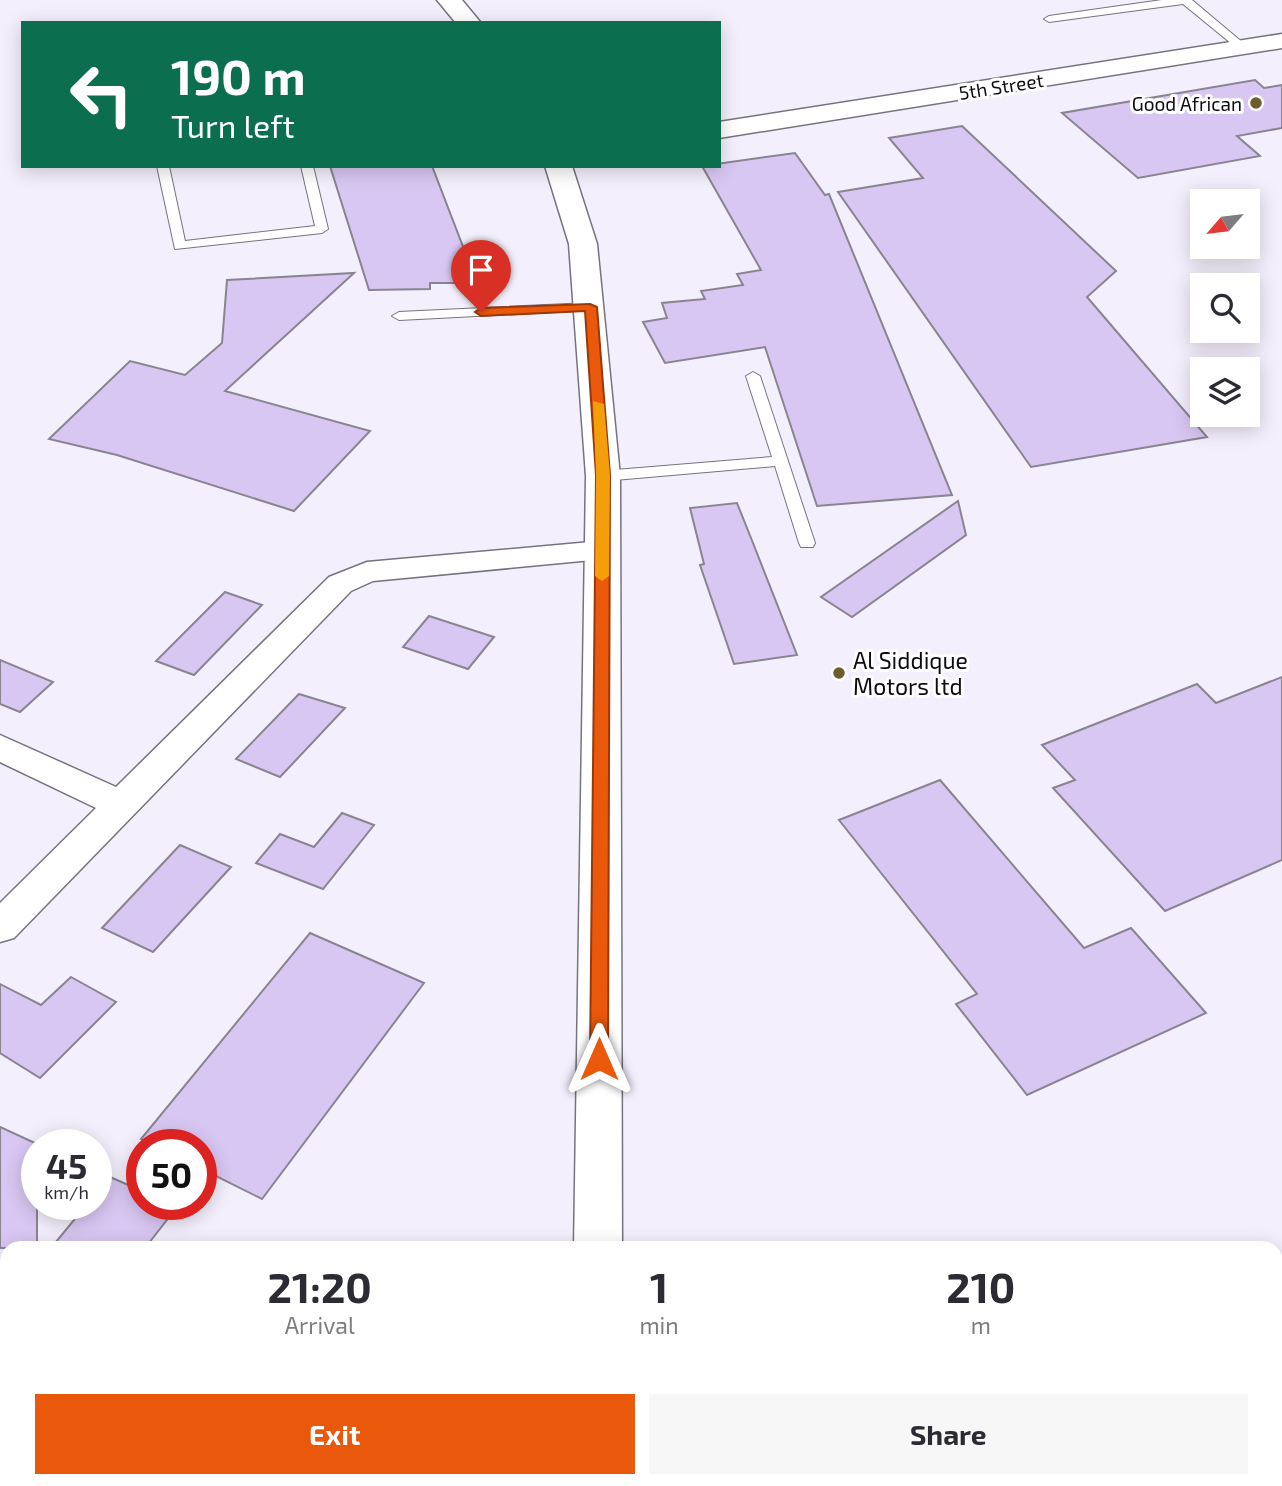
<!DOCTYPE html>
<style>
:root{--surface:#fff;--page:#f7f7f7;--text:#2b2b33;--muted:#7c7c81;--accent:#ea580c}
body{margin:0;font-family:"Exo 2",sans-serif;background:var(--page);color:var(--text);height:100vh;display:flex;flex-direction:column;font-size:26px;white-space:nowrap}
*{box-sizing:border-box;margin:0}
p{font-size:23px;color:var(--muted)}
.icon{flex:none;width:38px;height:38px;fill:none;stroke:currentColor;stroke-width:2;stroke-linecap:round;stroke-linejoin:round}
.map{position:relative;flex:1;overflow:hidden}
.drawer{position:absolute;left:0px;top:1241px;width:1283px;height:247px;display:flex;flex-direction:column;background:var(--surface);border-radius:21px 21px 0 0;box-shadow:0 4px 18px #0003}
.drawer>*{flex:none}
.banner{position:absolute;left:21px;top:21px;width:700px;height:147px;border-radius:0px;box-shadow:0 4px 18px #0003;background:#0b6e4f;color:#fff;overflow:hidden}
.needle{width:46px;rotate:242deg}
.tools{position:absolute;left:1190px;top:189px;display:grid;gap:14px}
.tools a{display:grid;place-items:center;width:70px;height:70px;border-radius:0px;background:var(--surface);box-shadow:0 4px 18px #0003;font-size:35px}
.speed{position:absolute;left:21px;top:1129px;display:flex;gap:14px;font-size:35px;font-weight:700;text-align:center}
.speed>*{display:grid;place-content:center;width:91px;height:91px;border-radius:50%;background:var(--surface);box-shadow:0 4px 18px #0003;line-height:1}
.speed small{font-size:18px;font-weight:400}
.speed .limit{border:10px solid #d22;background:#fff;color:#111}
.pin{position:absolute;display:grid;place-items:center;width:60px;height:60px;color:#fff;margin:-72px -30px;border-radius:50% 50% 50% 0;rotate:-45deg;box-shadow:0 0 7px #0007}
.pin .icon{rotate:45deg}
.me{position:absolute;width:77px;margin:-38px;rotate:0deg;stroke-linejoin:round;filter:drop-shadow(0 0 5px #0008)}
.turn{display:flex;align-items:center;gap:24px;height:147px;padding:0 35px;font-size:32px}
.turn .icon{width:91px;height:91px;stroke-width:2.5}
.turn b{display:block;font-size:49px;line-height:60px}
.eta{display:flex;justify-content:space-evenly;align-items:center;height:119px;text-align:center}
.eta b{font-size:42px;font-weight:700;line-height:49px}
.action{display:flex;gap:14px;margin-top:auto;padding:14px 35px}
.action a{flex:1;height:80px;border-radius:0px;background:var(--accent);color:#fff;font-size:28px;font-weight:700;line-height:80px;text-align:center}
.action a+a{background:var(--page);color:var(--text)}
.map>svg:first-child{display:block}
.building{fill:#d9c7f3;stroke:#898490;stroke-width:2}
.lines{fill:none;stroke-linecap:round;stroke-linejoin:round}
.lane-casing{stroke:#77737e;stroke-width:2}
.street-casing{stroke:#77737e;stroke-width:3}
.secondary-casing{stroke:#77737e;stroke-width:3}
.lane{fill:#fff;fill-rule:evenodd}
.street{fill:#fff;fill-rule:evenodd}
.secondary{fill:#fff;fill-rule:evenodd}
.route{fill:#ea580c;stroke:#983908;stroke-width:2}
.slow{fill:#f59e0b}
.poi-dot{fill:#6e5d2b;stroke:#fff;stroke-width:2.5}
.labels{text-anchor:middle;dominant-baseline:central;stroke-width:6;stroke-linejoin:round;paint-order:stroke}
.far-street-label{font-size:19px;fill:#0d0b10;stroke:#fff}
.far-poi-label{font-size:19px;fill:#0d0b10;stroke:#fff;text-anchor:end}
.poi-label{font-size:23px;fill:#0d0b10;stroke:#fff;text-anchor:start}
</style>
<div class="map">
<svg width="1282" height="1486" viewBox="0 0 1282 1486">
<rect width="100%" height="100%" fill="#f4effc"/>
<!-- building -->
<g class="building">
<polygon points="1255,80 1264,88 1282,85 1282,128 1237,136 1260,156 1138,178 1062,113"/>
<polygon points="962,126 1116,271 1087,297 1207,437 1031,467 838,192 923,178 889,138"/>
<polygon points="795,153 825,195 829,194 952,495 817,506 765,347 665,363 643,322 667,318 662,303 705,299 701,291 743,285 737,274 761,270 702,166"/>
<polygon points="330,166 432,166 477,283 430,283 430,289 369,290"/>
<polygon points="354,273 225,391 370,431 294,511 117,455 49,439 130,361 185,375 222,343 227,280"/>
<polygon points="958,501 966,535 852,617 821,597"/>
<polygon points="737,503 751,538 797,655 734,664 700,565 704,564 690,508"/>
<polygon points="225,592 262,605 194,675 156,661"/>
<polygon points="429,616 494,637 468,669 403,647"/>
<polygon points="0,660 53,682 20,712 0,704"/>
<polygon points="1282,677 1282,860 1165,911 1053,788 1075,780 1042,745 1197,684 1216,703"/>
<polygon points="299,694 345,708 280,777 236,759"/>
<polygon points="940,780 1084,948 1131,928 1206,1013 1027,1095 956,1004 977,994 839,820"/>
<polygon points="342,813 374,825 323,889 256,863 280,834 314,847"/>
<polygon points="180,845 231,867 153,952 102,928"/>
<polygon points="310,933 424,983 262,1199 206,1171 201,1176 201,1144 150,1144 141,1139"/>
<polygon points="71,977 116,1002 40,1078 0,1053 0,984 41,1005"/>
<polygon points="0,1127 37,1144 37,1248 0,1248"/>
<polygon points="110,1177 142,1191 142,1204 170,1204 177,1207 145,1248 51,1248 87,1204 96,1204 96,1193"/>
</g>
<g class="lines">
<defs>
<g id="lane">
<polygon points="1162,0 1192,0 1248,47 1238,49 1183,4 1049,22 1044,19 1049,16"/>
<polygon points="157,166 169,166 185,241 315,226 301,166 313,166 328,229 322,233 175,249"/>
<polygon points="590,303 597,307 595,310 399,320 392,316 399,312"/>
<polygon points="753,372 760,376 815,543 813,547 801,547 799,543 775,466 603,481 595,476 603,471 772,457 746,376"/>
<polygon points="1282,1304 1282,1327 1276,1329 1276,1306"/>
<polygon points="591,1480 620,1480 618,1486 589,1486"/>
<polygon points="1250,1480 1276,1480 1278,1486 1252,1486"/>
</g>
<polygon id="street" points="602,541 613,544 618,551 613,558 373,581 351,591 14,938 0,942 0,903 96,808 0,762 0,735 116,787 329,577 367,562"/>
<g id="secondary">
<polygon points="437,0 462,0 481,23 456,23"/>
<polygon points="1282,34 1282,48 719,138 719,122"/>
<polygon points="545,166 572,166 597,244 620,476 622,1248 574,1248 586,476 569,244"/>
<polygon points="625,1480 678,1480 680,1486 626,1486"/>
</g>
</defs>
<!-- lane casing -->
<use href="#lane" class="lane-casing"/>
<!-- street casing -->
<use href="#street" class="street-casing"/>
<!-- secondary casing -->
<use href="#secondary" class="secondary-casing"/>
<!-- lane -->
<use href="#lane" class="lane"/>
<!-- street -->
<use href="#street" class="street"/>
<!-- secondary -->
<use href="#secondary" class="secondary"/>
</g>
<!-- route -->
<polygon class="route" points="590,304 597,307 610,475 608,1059 599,1067 590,1059 596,475 585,311 481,316 475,312 481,308"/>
<!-- slow -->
<polygon class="slow" points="593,401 604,404 610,475 609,576 602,581 595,576 596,475"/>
<!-- markers -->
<g class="poi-dot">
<circle cx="1256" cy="103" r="7"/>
<circle cx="839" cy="673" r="7"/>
</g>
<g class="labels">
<!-- far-street labels -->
<g class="far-street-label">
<text transform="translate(1001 86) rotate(-9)">5th Street</text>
</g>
<!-- far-poi labels -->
<g class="far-poi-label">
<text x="1242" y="103">Good African</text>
</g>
<!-- poi labels -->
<g class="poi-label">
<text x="853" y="660">Al Siddique<tspan x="853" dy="26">Motors ltd</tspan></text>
</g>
</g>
</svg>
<div class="tools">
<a><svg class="needle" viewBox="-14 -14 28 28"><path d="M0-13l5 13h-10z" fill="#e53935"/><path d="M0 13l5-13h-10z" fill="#7c7c81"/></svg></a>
<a><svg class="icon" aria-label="search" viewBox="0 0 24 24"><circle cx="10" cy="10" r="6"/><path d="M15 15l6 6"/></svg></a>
<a><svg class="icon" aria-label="layers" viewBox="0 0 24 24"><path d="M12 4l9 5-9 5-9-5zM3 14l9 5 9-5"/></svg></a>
</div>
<div class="speed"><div>45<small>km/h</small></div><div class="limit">50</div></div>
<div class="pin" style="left:481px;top:312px;background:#d93025"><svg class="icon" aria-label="arrive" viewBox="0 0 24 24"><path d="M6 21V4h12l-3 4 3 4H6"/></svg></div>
<svg class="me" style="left:599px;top:1059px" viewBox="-20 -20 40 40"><path d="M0-17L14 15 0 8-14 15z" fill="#ea580c" stroke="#fff" stroke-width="4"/></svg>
<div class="banner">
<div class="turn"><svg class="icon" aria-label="left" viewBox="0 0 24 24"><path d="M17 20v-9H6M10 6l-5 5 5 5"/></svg><div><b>190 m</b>Turn left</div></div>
</div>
<section class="drawer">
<div class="eta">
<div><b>21:20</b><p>Arrival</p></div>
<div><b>1</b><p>min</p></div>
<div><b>210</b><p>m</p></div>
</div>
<div class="action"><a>Exit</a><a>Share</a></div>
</section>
</div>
